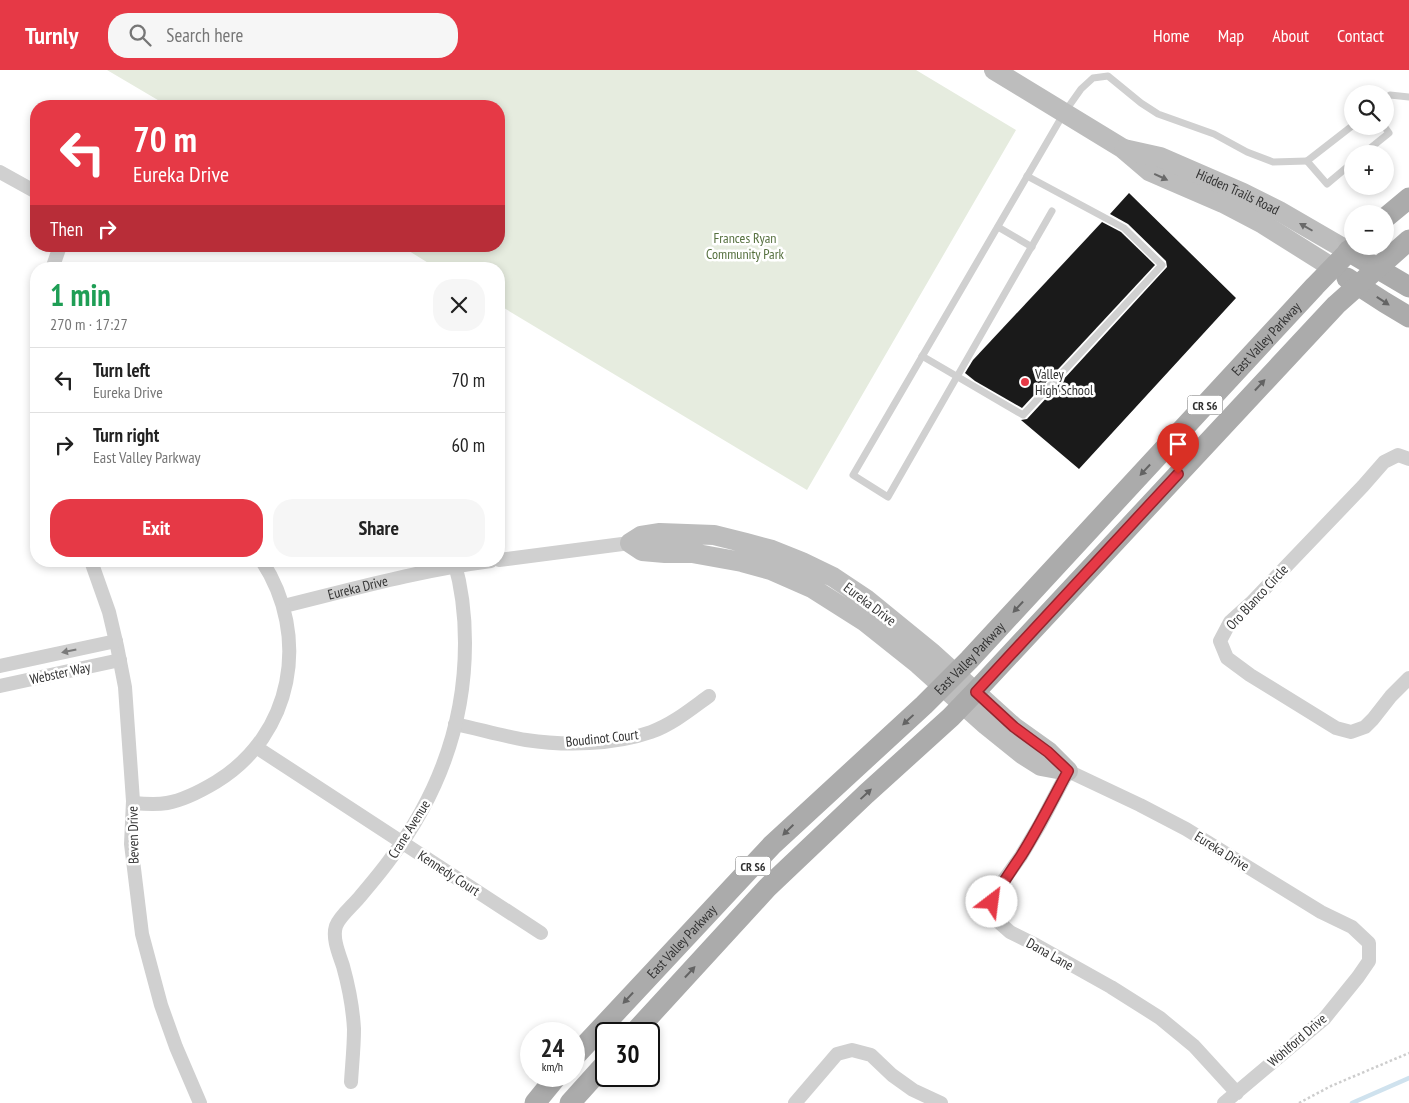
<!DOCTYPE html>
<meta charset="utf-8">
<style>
:root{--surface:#fff;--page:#f6f6f6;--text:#222;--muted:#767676;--line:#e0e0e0;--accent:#e63946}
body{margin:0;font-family:"PT Sans Narrow",sans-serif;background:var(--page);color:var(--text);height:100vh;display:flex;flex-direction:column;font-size:19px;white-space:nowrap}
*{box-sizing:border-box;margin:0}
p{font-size:16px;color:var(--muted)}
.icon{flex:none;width:28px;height:28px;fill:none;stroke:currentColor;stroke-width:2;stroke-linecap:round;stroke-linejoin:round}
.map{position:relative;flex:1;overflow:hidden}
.details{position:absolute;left:30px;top:192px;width:475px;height:305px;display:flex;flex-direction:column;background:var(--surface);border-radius:20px;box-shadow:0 2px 8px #0003}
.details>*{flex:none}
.banner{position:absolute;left:30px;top:30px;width:475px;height:152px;border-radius:20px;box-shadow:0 2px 8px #0003;background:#e63946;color:#fff;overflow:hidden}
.tools{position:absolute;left:1344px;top:15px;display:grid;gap:10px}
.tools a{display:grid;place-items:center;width:50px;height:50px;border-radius:50%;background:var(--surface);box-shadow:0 2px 8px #0003;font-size:25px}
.speed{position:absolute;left:520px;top:952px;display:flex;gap:10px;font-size:25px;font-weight:700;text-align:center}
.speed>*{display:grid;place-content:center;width:65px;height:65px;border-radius:50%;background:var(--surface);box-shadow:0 2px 8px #0003;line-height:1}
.speed small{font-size:12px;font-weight:400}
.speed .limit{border:2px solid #111;border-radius:8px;background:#fff;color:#111}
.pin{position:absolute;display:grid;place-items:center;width:42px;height:42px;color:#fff;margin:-51px -21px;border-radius:50% 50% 50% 0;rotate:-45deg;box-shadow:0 0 5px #0007}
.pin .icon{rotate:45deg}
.me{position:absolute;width:55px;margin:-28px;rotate:30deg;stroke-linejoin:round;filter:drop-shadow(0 0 4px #0008)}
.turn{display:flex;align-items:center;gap:18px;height:105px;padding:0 20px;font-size:22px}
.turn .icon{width:65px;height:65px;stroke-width:2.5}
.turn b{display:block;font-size:35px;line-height:42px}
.then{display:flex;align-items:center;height:48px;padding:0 20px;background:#0003;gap:10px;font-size:19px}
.round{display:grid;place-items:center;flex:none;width:52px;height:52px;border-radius:20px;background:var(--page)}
.overview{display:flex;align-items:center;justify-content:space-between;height:85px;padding:0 20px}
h1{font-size:30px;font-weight:700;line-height:38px;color:#1e9e55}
.action{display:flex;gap:10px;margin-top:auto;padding:10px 20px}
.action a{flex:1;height:58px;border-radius:20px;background:var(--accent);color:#fff;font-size:20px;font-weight:700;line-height:58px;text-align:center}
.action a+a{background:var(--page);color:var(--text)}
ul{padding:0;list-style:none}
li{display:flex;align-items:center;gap:15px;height:65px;padding:0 20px;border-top:1px solid var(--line)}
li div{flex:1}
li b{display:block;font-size:19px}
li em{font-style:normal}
header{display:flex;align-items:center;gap:30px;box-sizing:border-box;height:70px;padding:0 25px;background:var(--accent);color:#fff}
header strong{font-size:24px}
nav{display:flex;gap:28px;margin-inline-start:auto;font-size:18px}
.search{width:350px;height:45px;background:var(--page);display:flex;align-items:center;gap:12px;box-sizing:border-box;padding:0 18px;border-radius:20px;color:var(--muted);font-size:19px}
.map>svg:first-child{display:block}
.green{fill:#e6ecdf}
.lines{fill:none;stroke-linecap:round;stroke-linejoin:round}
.stream{stroke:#cfe2ee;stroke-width:4.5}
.building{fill:#1a1a1a}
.path{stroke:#cdcdcd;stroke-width:2.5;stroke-dasharray:2.5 2.5;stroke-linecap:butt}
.lane{stroke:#d0d0d0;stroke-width:7}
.street{stroke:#d0d0d0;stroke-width:14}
.secondary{stroke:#bdbdbd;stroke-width:20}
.primary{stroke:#ababab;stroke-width:21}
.oneway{fill:#6a6a6a}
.oneway2{fill:#636363}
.oneway3{fill:#7a7a7a}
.route-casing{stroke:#96252e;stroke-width:12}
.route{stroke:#e63946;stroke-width:9}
.poi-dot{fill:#e63946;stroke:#fff;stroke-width:2}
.labels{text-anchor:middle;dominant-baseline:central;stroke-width:5;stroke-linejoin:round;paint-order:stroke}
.shield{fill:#fff;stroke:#707070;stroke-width:1}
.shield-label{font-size:12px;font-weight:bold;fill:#333}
.street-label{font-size:14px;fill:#333;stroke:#fff}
.park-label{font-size:14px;fill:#56703f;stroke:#fff}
.poi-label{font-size:14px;fill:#333;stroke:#fff;text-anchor:start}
</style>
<header>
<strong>Turnly</strong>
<div class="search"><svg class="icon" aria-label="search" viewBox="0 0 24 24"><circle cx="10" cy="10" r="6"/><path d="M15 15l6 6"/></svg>Search here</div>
<nav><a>Home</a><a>Map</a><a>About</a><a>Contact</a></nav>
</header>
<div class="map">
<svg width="1409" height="1033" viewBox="0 0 1409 1033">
<rect width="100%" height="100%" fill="#fff"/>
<!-- green -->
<polygon class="green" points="107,0 916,0 1016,60 807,420 499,235 499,199 438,199 401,176 499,176 499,36 168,36"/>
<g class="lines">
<!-- stream -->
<polyline class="stream" points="1352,1033 1409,1008"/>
</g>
<!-- building -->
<g class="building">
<polygon points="1129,123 1236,228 1079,399 1021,350 1027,349 1167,197 1166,191 1128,154 1110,144"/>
<polygon points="1102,152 1121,162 1155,195 1022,338 975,311 965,303 973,290"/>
</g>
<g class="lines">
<!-- path -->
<polyline class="path" points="1299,1033 1331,1016 1409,983"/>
<!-- lane -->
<g class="lane">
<polyline points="1385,29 1390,25 1409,27"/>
<polyline points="1352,56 1307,91 1327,114 1352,93"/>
<polyline points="1363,84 1389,63 1384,56"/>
<polyline points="1052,141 888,427 853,405 1064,43 1081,19 1093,8 1108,6 1141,33 1158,44 1214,64 1247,82 1273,92 1307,91"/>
<polyline points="998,157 1032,177"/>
<polyline points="922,286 1023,345 1162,195 1124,158 1027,106"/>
</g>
<!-- street -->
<g class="street">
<polyline points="0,102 36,122"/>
<polyline points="52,199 60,176"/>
<polyline points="1409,389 1398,385 1384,392 1363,416 1251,533 1230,552 1220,571 1227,588 1250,605 1336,658 1351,662 1365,657 1373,649 1391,626 1409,608"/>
<polyline points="499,490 630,473"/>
<polyline points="91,491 109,542 117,576 125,617 133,731 131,774 142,864 161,935 176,977 200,1033"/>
<path id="s1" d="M284,536C353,519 421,500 491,491"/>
<polyline points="0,596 116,571"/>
<polyline points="0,616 120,590"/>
<path d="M455,654C479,659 502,666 526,670C565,676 614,675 651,662C673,654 691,639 709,626"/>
<polyline points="256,677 541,863"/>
<path d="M133,733C144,734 156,735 167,733C184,730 201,721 216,712C293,665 311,566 262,491"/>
<path d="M351,1012C352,995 354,977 354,959C353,941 348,914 343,896C339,884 332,868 336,856C339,847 352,836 358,829C369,816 381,802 391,788C439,724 465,653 465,573C465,546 462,518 454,491"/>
<polyline points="795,1033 837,984 852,980 871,985 892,1005 913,1020 941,1033"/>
<polyline points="1224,1033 1324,949 1358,907 1369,891 1369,873 1352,857 1321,842 1186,759 1140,735 1068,701 1040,754 1021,786 1001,814 992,832 993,847 1010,862 1036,875 1111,917 1160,948 1194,976 1237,1023"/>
</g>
<!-- secondary -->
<g class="secondary">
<polyline points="994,0 1122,78 1149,101 1223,133 1263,154 1333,198"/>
<path id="s2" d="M1124,79L1160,87L1243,123L1279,141L1348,181"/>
<polygon points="660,463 714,465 746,473 772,480 802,492 833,507 866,529 931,582 1014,657 1049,682 1068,701 1041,696 1022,684 986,655 918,594 864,551 812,518 771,500 742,492 692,483 665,483 642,481 630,473 641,466"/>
</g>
<!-- primary -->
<g class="primary">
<polyline points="1385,148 1409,128"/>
<polyline points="1348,181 1409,217"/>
<polyline points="1347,208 1384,232 1409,247"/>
<polyline points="633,964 767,818 866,724 951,647 976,621 1336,235 1409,170"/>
<path id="s3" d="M574,987L772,775L924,635L969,590L1315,216L1354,176"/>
<polyline points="535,1033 557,1006"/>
<polyline points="570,1033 606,993"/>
</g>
</g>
<!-- one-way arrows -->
<defs><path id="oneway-solid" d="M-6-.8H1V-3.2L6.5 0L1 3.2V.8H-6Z" transform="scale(1.25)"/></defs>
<g class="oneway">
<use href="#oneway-solid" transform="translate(1161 107) rotate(25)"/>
<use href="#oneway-solid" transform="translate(1306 157) rotate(-150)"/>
</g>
<g class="oneway2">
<use href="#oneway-solid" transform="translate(1383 231) rotate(33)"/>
<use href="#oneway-solid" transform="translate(1260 315) rotate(-47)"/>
<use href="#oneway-solid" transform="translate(1145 400) rotate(133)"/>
<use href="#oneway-solid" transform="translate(1018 537) rotate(133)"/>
<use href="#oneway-solid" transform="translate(908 650) rotate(137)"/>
<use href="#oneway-solid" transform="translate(866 724) rotate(-43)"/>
<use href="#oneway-solid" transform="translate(788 760) rotate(136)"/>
<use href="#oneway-solid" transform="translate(690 902) rotate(-47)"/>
<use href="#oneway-solid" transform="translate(628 928) rotate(133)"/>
</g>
<use class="oneway3" href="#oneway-solid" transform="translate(69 581) rotate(168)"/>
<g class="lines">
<defs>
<path id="route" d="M992,832C1001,815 1011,801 1021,786C1038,759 1053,729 1068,701L1048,682L1014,657L976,622L1178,404"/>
</defs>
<!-- route casing -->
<use href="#route" class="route-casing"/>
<!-- route -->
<use href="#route" class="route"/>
</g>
<!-- markers -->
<circle class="poi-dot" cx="1025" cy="312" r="5"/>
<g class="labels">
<!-- shield labels -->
<g class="shield">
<rect x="1187.5" y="325.5" width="35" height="19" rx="4"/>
<rect x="735.5" y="786.5" width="35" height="19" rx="4"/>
</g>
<g class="shield-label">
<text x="1205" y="335">CR S6</text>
<text x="753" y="796">CR S6</text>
</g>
<!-- street labels -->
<g class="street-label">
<text stroke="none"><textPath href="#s2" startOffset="122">Hidden Trails Road</textPath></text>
<text stroke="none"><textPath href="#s3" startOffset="998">East Valley Parkway</textPath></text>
<text stroke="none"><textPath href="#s1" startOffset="76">Eureka Drive</textPath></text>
<text transform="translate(1257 527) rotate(-47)">Oro Blanco Circle</text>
<text transform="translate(870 534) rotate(37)">Eureka Drive</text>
<text stroke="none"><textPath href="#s3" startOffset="562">East Valley Parkway</textPath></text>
<text transform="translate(60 603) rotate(-12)">Webster Way</text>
<text transform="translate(602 668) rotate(-6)">Boudinot Court</text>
<text transform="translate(409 759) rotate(-58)">Crane Avenue</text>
<text transform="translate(133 765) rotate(-91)">Beven Drive</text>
<text transform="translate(1222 781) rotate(32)">Eureka Drive</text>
<text transform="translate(449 803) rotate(33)">Kennedy Court</text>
<text stroke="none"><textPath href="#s3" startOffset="158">East Valley Parkway</textPath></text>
<text transform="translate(1050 884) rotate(29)">Dana Lane</text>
<text transform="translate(1297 970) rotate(-41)">Wohlford Drive</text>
</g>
<!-- park labels -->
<g class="park-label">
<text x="745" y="168">Frances Ryan<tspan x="745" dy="16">Community Park</tspan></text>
</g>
<!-- poi labels -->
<g class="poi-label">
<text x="1035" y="304">Valley<tspan x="1035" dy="16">High School</tspan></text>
</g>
</g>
</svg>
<div class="tools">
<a><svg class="icon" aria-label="search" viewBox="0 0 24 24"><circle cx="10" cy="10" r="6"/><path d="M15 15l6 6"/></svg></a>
<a>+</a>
<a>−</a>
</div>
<div class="speed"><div>24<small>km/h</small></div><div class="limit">30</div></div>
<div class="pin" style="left:1178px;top:404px;background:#d93025"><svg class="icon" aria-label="arrive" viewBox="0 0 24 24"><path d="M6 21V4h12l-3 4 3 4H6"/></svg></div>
<svg class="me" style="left:992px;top:832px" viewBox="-20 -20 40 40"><circle r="19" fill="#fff"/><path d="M0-13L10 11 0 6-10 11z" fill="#e63946"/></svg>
<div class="banner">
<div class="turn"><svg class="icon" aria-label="left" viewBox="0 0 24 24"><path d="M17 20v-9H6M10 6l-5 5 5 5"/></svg><div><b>70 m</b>Eureka Drive</div></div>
<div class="then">Then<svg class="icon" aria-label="right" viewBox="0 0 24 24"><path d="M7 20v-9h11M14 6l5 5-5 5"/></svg></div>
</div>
<section class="details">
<div class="overview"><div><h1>1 min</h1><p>270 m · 17:27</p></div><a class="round"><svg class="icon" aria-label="close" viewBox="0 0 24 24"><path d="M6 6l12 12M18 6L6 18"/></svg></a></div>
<ul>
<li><svg class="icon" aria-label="left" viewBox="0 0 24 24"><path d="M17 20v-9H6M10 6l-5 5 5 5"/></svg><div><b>Turn left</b><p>Eureka Drive</p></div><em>70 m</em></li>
<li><svg class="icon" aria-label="right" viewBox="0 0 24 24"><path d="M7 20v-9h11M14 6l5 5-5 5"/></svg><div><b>Turn right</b><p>East Valley Parkway</p></div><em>60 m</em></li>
</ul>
<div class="action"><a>Exit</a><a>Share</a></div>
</section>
</div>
